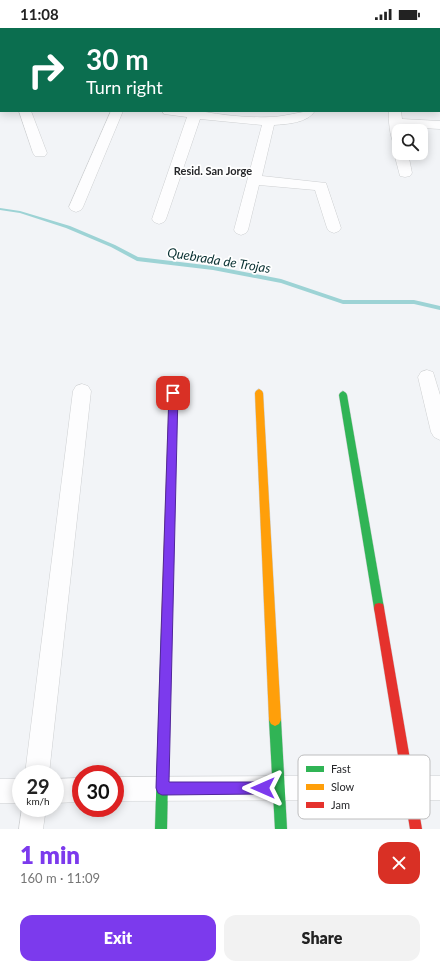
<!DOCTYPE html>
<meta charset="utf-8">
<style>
:root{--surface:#fff;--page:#f2f2f2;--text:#222;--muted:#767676;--accent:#7c3aed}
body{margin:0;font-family:Lato,sans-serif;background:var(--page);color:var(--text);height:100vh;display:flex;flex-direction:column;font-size:15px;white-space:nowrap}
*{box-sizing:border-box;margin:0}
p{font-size:13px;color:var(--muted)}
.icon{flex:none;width:22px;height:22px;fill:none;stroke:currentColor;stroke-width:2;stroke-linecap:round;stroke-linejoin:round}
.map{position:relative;height:801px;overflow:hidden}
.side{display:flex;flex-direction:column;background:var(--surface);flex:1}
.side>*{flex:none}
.banner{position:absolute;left:0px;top:0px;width:440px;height:84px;box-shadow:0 2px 10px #0003;background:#0b6e4f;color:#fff;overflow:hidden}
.fabs{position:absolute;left:392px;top:96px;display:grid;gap:8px}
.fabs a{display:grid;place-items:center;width:36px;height:36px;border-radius:8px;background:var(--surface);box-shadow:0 2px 10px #0003;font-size:20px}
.speed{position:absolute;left:12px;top:737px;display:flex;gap:8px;font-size:20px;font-weight:700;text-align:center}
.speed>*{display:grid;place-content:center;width:52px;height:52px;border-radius:50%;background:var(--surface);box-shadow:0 2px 10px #0003;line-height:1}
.speed small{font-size:10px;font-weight:400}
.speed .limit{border:6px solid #d22;background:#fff;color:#111}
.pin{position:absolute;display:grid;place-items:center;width:34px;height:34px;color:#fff;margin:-17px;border-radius:8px;box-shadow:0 2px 6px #0006}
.me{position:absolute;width:44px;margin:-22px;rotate:270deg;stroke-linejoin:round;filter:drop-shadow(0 0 3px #0008)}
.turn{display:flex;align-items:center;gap:14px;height:84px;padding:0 20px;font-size:18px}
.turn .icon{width:52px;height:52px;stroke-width:2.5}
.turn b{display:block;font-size:28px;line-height:34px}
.round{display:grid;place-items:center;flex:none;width:42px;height:42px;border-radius:12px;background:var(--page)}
.overview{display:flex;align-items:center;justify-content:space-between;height:68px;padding:0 20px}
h1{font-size:24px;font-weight:800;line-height:30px;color:var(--accent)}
.cta{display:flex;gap:8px;margin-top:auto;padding:8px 20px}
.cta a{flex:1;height:46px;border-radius:12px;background:var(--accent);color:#fff;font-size:16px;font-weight:800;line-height:46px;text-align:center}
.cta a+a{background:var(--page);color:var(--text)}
.status{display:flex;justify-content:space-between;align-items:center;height:28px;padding:0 20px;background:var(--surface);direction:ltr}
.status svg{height:11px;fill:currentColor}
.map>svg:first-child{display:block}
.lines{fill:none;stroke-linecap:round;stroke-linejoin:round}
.stream{fill:#9dd3d5;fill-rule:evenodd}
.street-casing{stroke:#ced0d2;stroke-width:1}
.fast-casing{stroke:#ced0d2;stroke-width:1}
.slow-casing{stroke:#ced0d2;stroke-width:1}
.jam-casing{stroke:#ced0d2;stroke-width:1}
.street{fill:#fdfdfe;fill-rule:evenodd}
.fast{fill:#30b455;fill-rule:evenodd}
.slow{fill:#ff9f0a;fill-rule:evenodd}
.jam{fill:#e5322d;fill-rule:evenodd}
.route{fill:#7c3aed;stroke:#51269a}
.labels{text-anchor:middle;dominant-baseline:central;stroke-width:3.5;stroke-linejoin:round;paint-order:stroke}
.far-neighbourhood-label{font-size:11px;font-weight:bold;fill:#26272a;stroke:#fff}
.water-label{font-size:13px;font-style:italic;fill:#083031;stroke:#fff}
.key{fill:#fff;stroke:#bebebf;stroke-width:1}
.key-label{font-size:11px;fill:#26272a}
</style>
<div class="status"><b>11:08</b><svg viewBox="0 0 49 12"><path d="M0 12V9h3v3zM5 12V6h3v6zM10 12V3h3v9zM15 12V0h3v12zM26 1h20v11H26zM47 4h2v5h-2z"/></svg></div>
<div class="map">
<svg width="440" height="801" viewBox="0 0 440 801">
<rect width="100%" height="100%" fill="#f2f4f7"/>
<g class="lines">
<!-- stream -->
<polygon class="stream" points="0,180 20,183 70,198 115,217 138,229 213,238 281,251 343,272 414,272 440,278 440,282 414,276 343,276 281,255 213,242 137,233 111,219 66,200 20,185 0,182"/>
<defs>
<g id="street">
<rect x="0" y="6" width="1" height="9"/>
<polygon points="19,83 31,83 47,125 45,128 35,128 33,125"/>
<polygon points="111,83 123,83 83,179 81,182 76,184 71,182 69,179"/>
<path d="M162,83C174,83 187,81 199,83C222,87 246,90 270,89C286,89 299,83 315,83C307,95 288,96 274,97L262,148L326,155L341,200L339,203L334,205L329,203L327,200L315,162L259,157L248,202L246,205L241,207L236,205L234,202L262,97L200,91L166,191L164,194L159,196L154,194L152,191L187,89L164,86Z"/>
<path d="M389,83H401L402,91L440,93V101L403,99L404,103H399V117L394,116C390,109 388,91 389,83Z"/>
<polygon points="399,121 399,125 408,125 412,145 410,148 405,149 400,148 394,125"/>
<polygon points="427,342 433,344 440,367 440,412 434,409 431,404 418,349 421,344"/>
<polygon points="82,356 88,358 91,363 49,746 25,746 73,363 76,358"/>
<polygon points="278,748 440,748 440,772 115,773 115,749"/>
<polygon points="81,750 81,774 55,775 55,751"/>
<rect x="0" y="751" width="21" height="24"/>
<polygon points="22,780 46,780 43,801 19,801"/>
</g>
<g id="fast">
<polygon points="343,363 346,365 347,367 384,580 383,584 379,585 375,584 374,580 339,367 340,365"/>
<polygon points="166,597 170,598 171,602 167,801 155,801 161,602 162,598"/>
<polygon points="275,686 279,688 281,692 287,801 275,801 269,692 271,688"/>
</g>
<g id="slow">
<polygon points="318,0 324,0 325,1 319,1"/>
<rect x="439" y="44" width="1" height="4"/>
<polygon points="173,361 176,363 177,365 171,602 170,606 166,607 162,606 161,602 169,365 170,363"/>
<polygon points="259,361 262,363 263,365 281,692 279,696 275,698 271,696 269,692 255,365 256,363"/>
</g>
<polygon id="jam" points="379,575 383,576 384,580 422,801 410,801 374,580 375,576"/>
</defs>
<!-- street casing -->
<use href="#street" class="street-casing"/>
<!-- fast casing -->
<use href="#fast" class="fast-casing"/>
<!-- slow casing -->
<use href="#slow" class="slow-casing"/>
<!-- jam casing -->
<use href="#jam" class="jam-casing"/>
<!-- street -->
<use href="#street" class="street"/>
<!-- fast -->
<use href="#fast" class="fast"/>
<!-- slow -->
<use href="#slow" class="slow"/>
<!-- jam -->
<use href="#jam" class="jam"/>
</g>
<!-- route -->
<polygon class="route" points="173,361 178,365 169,754 263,754 268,755 269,760 268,764 263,766 162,767 158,765 156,760 169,365"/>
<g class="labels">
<!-- far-neighbourhood labels -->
<g class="far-neighbourhood-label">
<text x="213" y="142">Resid. San Jorge</text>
</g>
<!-- water labels -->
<g class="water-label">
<text transform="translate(219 232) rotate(9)">Quebrada de Trojas</text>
</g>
</g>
<!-- legend -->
<rect x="298" y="727" width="132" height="64" rx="6" class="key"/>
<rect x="306" y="738" width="18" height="6" fill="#30b455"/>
<rect x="306" y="756" width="18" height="6" fill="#ff9f0a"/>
<rect x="306" y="774" width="18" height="6" fill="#e5322d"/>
<g class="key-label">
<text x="331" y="745">Fast</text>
<text x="331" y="763">Slow</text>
<text x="331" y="781">Jam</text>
</g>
</svg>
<div class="fabs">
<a><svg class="icon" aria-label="search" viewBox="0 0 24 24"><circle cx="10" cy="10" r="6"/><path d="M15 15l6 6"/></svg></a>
</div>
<div class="speed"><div>29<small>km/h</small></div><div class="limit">30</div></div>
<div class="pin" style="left:173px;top:365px;background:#d93025"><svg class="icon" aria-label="arrive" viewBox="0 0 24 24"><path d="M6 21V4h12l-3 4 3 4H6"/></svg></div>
<svg class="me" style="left:263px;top:760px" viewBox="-20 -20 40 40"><path d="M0-17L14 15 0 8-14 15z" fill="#7c3aed" stroke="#fff" stroke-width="4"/></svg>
<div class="banner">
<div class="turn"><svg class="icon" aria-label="right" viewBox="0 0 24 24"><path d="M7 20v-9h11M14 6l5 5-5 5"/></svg><div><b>30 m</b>Turn right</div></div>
</div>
</div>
<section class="side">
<div class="overview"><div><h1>1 min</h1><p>160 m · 11:09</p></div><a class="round" style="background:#d93025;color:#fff"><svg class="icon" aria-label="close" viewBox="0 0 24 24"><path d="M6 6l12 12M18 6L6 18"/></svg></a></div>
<div class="cta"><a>Exit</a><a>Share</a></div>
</section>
